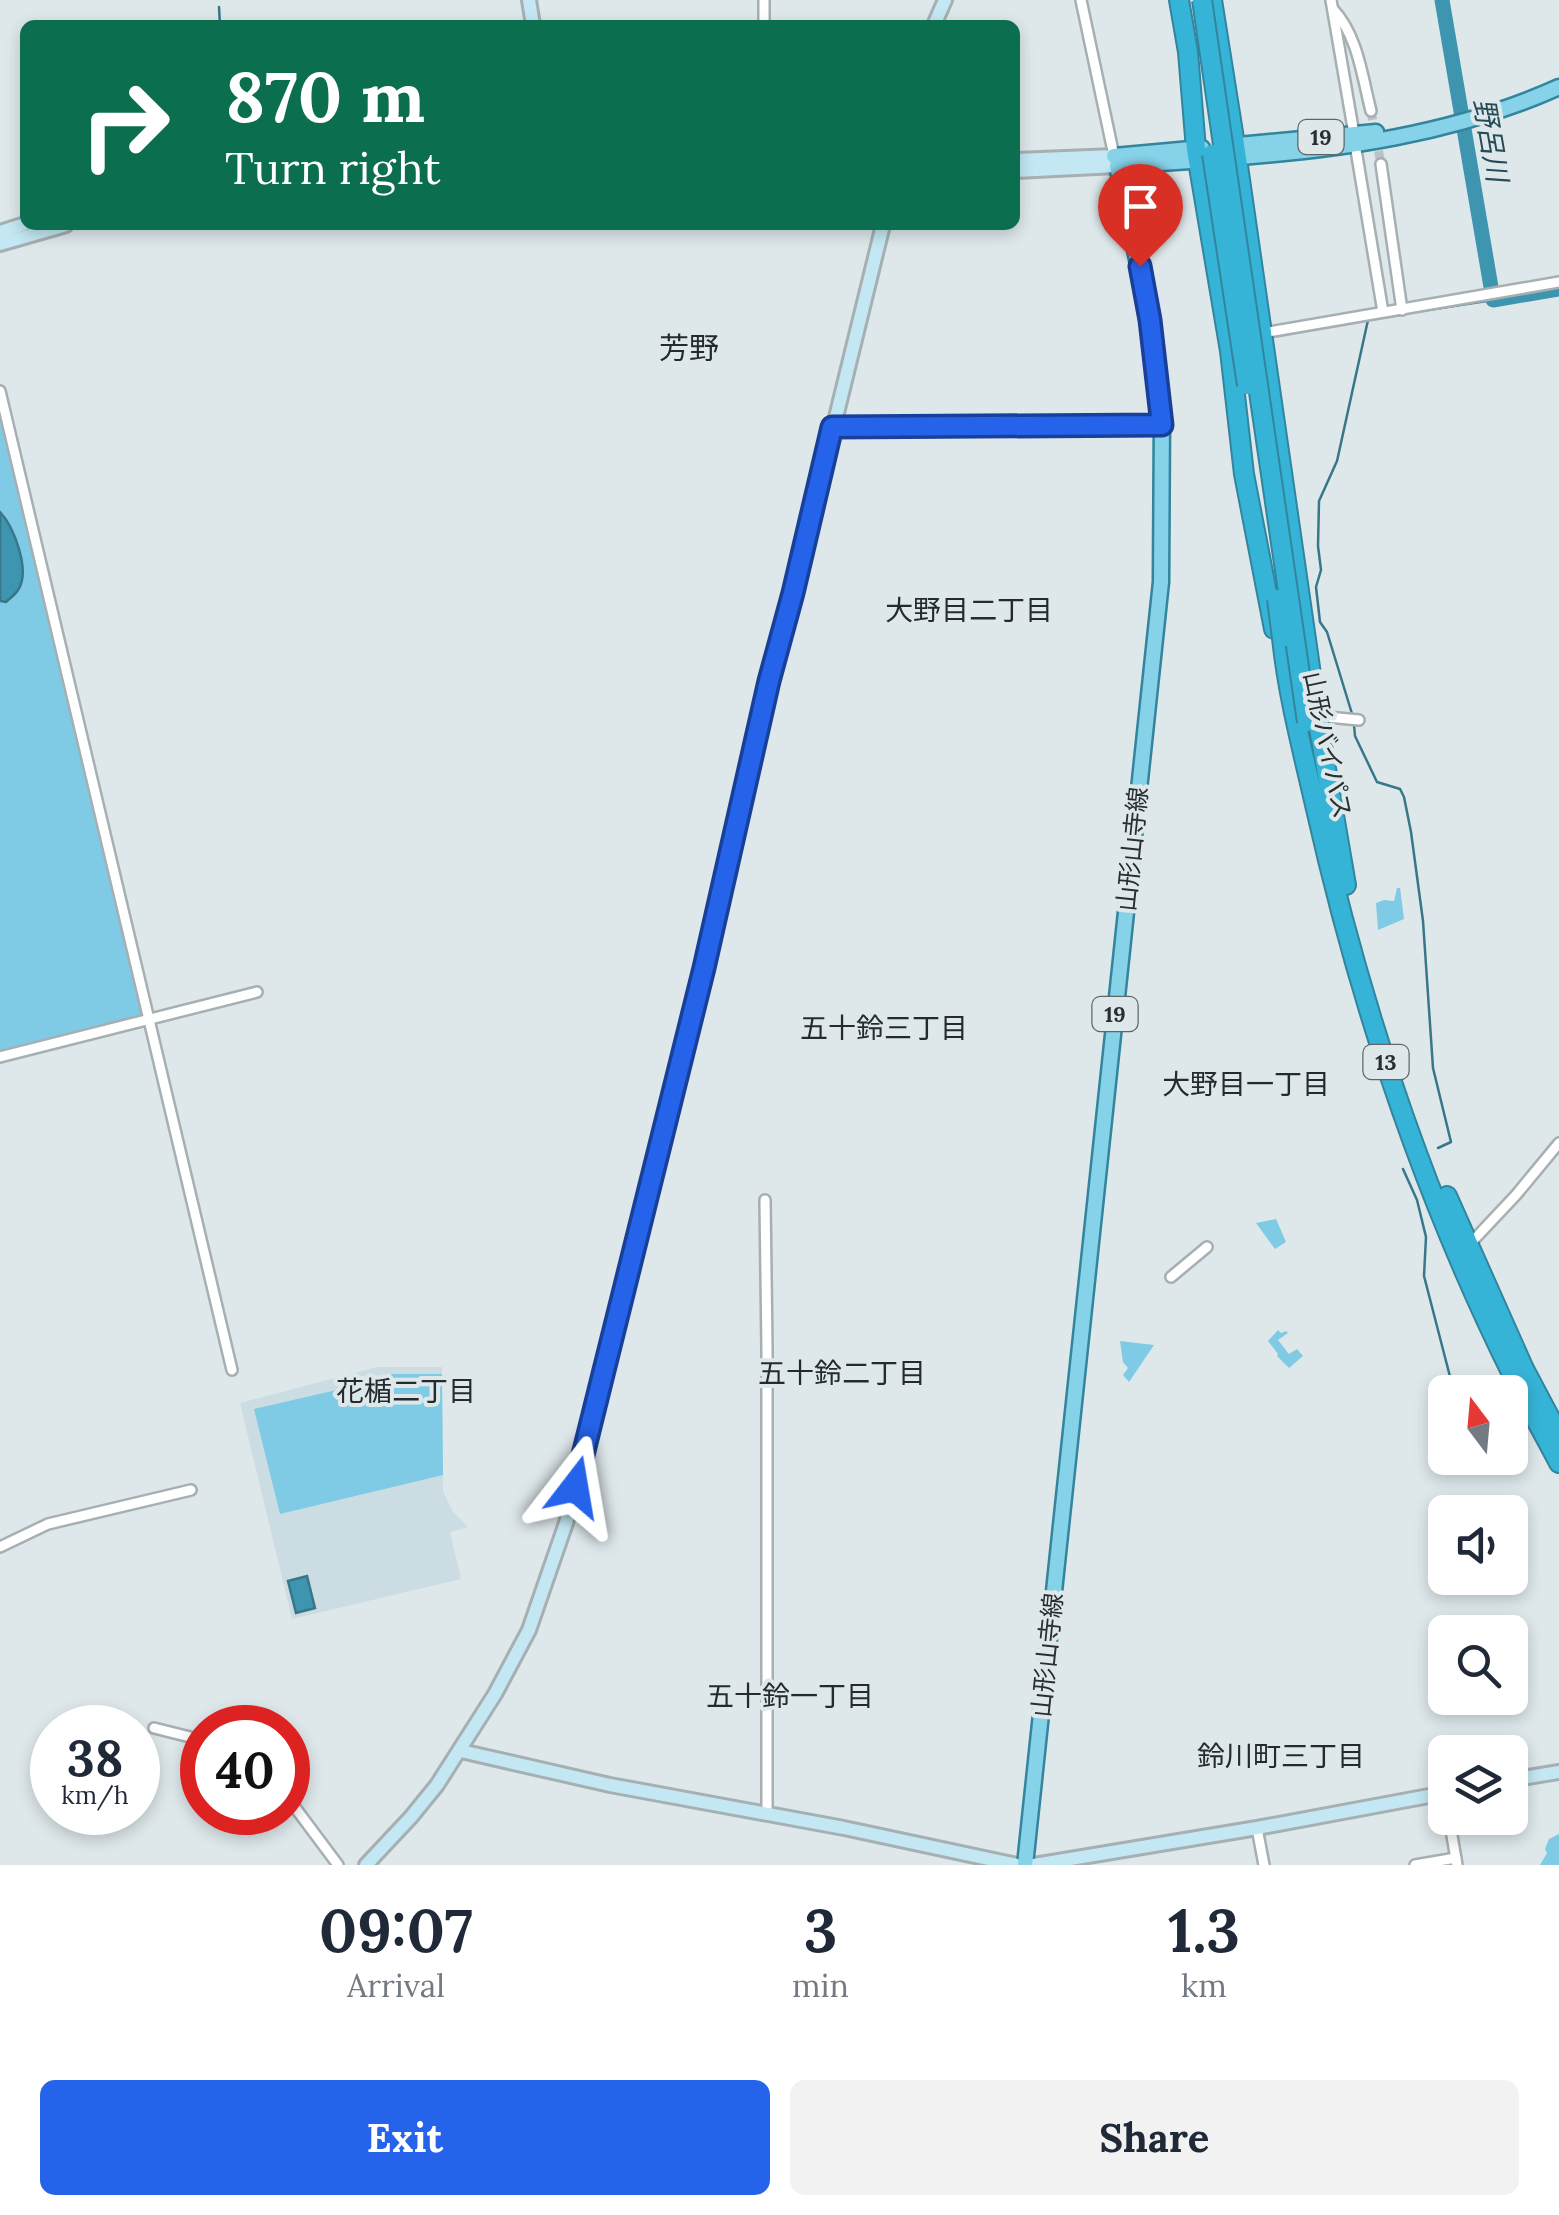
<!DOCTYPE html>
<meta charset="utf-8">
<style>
:root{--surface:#fff;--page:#f2f2f3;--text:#1f2937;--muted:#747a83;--accent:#2563eb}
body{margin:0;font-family:Lora,"Noto Sans JP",serif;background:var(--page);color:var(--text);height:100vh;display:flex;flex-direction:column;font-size:38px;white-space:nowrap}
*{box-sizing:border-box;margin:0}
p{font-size:32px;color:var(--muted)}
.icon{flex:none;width:55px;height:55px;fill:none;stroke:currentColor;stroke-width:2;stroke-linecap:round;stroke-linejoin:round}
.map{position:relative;height:1865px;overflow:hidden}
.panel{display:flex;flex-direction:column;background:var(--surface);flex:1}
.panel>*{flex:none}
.top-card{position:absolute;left:20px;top:20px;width:1000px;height:210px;border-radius:15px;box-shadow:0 5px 15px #0003;background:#0b6e4f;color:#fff;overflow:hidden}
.needle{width:65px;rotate:344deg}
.buttons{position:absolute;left:1428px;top:1375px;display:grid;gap:20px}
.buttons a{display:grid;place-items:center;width:100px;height:100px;border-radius:15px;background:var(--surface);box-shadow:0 5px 15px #0003;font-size:50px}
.speed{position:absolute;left:30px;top:1705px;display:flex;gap:20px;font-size:50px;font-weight:700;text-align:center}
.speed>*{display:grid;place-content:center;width:130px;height:130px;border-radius:50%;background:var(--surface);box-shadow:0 5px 15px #0003;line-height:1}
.speed small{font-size:25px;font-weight:400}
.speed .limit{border:15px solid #d22;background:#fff;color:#111}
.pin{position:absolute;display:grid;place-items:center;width:85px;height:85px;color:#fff;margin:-102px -42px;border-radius:50% 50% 50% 0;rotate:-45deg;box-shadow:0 0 10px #0007}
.pin .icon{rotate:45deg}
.me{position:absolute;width:110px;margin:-55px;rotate:14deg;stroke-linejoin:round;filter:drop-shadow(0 0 8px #0008)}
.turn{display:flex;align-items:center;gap:35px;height:210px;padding:0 40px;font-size:45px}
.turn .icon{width:130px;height:130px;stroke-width:2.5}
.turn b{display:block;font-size:70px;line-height:85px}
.eta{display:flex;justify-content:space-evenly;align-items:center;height:170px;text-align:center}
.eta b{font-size:60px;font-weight:700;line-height:70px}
.action{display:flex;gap:20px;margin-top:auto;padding:20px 40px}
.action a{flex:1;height:115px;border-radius:15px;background:var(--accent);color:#fff;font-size:40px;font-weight:700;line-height:115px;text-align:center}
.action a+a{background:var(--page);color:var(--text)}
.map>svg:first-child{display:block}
.built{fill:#cbdde3}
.green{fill:#7fcae4}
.water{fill:#3e95b0;stroke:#387689;stroke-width:2.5}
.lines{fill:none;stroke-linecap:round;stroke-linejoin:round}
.stream{stroke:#387689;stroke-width:2.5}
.river{stroke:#3e95b0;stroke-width:15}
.street-tunnel{stroke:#bac3c5;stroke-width:9;stroke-dasharray:9 4.5;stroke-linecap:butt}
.street-casing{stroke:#a6afb2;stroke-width:14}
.secondary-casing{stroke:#a6afb2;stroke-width:18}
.primary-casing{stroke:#32859d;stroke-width:19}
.highway-casing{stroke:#32859d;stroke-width:22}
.street{stroke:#fff;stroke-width:9}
.secondary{stroke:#c3e8f3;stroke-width:12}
.primary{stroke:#86d2e8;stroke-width:14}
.highway{stroke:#36b4d8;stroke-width:18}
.highway-bridge-casing{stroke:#32859d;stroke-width:22;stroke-linecap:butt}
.highway-bridge{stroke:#36b4d8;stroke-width:18}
.route-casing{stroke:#184099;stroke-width:25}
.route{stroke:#2563eb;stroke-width:18}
.labels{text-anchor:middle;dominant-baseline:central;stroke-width:8;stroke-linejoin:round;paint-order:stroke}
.shield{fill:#dee8eb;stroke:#606667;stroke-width:2.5}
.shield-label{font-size:22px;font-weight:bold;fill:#2a2e2f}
.street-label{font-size:25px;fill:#2a2e2f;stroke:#dee8eb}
.water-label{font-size:28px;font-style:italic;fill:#244b57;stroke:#dee8eb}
.neighbourhood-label{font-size:28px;fill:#242b2e;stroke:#dee8eb}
.quarter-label{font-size:30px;fill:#242b2e;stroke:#dee8eb}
</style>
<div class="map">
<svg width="1559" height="1865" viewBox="0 0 1559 1865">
<rect width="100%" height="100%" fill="#dee8eb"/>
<!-- built -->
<polygon class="built" points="377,1367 442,1367 443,1491 453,1512 468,1527 450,1532 461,1579 292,1619 240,1403"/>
<!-- green -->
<g class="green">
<polygon points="0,392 149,1020 0,1057"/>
<polygon points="1397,888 1400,888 1404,919 1378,930 1376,903 1384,900 1394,901"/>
<polygon points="1276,1219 1286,1242 1275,1249 1256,1223"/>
<polygon points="1278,1330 1281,1333 1286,1331 1288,1333 1278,1340 1289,1354 1297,1349 1303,1356 1289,1368 1277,1356 1278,1354 1268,1341"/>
<polygon points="1120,1341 1154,1345 1129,1382 1123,1375 1128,1368 1123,1362"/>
<polygon points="391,1374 442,1374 443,1475 280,1514 254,1409 380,1380 390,1381"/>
<polygon points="1559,1834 1559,1865 1540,1865 1547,1853 1545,1849 1549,1839"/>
</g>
<!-- water -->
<g class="water">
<path d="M0,512C14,527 31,571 18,590C15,595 10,598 6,602L0,601Z"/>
<polygon points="307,1576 315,1608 296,1613 288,1581"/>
</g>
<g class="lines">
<!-- stream -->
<g class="stream">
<polyline points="219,7 220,25"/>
<polyline points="1415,312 1493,300"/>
<polyline points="1353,717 1327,632 1320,622 1316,587 1321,570 1318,546 1319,501 1337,461 1368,320 1400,315"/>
<polyline points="1354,725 1355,736 1377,782 1400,789 1404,797 1411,832 1423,921 1433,1068 1451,1142 1438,1148"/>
<polyline points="1403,1169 1417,1200 1426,1237 1424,1276 1454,1392"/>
</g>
<!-- river -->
<g class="river">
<polyline points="1442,0 1491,287"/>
<polyline points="1493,300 1559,289"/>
</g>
<!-- street-tunnel -->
<polyline class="street-tunnel" points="1371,111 1381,164"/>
<defs>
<g id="street">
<polyline points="1081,0 1114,156"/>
<polyline points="1331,0 1354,134"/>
<path d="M1333,9C1358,36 1362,76 1371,111"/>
<polyline points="764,25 764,0"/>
<polyline points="1355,144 1383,312"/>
<polyline points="1381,164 1402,310"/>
<polyline points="1263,333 1559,282"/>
<polyline points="0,391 232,1370"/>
<polyline points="833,427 1162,425"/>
<polyline points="1317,716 1359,720"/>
<polyline points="0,1057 257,992"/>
<polyline points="765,1200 767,1348 767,1814"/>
<polyline points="1468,1246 1516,1195 1559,1143"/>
<polyline points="1171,1277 1207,1247"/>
<polyline points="0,1547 48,1524 191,1490"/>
<polyline points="154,1728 202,1740"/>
<polyline points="288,1798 338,1865"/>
<polyline points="1449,1818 1457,1865"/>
<polyline points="1257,1828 1264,1865"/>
<polyline points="1415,1865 1456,1858"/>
</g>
<g id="secondary">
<polyline points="529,0 533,25"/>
<polyline points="934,25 945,0"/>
<polyline points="1015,160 1114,156"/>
<polyline points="1015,171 1117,166"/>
<polyline points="0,232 25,224"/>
<polyline points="0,244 66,225"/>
<polyline points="461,1751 610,1785 844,1828 1017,1865"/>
<polyline points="1510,1780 1559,1772"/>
<polyline points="366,1865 411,1817 437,1785 495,1694 529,1630 566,1523 704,967 769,681 793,593 883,225"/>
<polyline points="1034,1865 1257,1828 1445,1793"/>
</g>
<g id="primary">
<polyline points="1228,146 1376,132"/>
<polyline points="1114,156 1202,148"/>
<path d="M1227,158C1340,150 1455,134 1559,87"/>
<polyline points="1025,1865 1161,582 1162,414 1150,320 1117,166 1205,160"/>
</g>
<g id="highway">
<polyline points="1179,0 1188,52 1196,149 1230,351 1244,474 1274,629"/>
<polyline points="1212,0 1235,145 1317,716 1346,885"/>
<path d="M1282,638C1288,696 1303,752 1316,809C1360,1004 1424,1197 1513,1376C1527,1405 1544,1434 1559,1463"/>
<polyline points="1447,1196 1524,1369 1559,1435"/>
</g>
</defs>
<!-- street casing -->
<use href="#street" class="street-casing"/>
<!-- secondary casing -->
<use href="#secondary" class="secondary-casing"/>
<!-- primary casing -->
<use href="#primary" class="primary-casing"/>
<!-- highway casing -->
<use href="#highway" class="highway-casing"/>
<!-- street -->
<use href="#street" class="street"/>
<!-- secondary -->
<use href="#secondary" class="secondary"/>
<!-- primary -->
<use href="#primary" class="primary"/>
<!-- highway -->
<use href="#highway" class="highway"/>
<defs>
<g id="highway-bridge">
<polyline points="1202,0 1307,722"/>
<polyline points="1212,154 1247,385"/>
<polyline points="1277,599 1282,638"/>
</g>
</defs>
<!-- highway-bridge casing -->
<use href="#highway-bridge" class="highway-bridge-casing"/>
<!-- highway-bridge -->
<use href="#highway-bridge" class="highway-bridge"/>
</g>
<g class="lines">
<defs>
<polyline id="route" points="575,1487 704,968 769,681 793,593 832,427 1162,425 1150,320 1140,266"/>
</defs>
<!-- route casing -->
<use href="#route" class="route-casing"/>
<!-- route -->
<use href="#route" class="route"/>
</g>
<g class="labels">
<!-- shield labels -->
<g class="shield">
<rect x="1298.5" y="120" width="45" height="34" rx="8"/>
<rect x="1092.5" y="997" width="45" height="34" rx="8"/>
<rect x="1363.5" y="1045" width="45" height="34" rx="8"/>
</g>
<g class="shield-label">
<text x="1321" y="137">19</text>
<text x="1115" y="1014">19</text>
<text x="1386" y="1062">13</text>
</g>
<!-- street labels -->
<g class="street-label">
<text transform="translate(1328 745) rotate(78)">山形バイパス</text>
<text transform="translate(1132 849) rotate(-84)">山形山寺線</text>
<text transform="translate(1047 1655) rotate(-84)">山形山寺線</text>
</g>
<!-- water labels -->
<g class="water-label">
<text transform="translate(1491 140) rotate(80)">野呂川</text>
</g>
<!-- neighbourhood labels -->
<g class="neighbourhood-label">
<text x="969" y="610">大野目二丁目</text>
<text x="884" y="1028">五十鈴三丁目</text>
<text x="1246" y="1084">大野目一丁目</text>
<text x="842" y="1373">五十鈴二丁目</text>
<text x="406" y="1391">花楯二丁目</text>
<text x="790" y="1696">五十鈴一丁目</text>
<text x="1281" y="1756">鈴川町三丁目</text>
</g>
<!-- quarter labels -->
<g class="quarter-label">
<text x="689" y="348">芳野</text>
</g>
</g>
</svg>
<div class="buttons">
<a><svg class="needle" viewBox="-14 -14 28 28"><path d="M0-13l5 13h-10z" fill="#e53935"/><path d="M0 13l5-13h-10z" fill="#747a83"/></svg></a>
<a><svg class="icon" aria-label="sound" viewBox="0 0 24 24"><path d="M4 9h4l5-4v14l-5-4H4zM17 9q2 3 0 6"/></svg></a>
<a><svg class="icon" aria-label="search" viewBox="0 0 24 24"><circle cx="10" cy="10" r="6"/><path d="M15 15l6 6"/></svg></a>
<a><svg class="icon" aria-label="layers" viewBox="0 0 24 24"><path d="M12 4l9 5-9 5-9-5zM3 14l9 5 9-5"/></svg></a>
</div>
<div class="speed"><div>38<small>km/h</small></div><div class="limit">40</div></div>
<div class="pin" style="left:1140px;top:266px;background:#d93025"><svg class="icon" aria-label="arrive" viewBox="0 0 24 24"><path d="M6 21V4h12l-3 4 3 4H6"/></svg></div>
<svg class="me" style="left:575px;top:1487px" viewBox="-20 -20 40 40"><path d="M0-17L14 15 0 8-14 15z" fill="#2563eb" stroke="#fff" stroke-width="4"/></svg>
<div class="top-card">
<div class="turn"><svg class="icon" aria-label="right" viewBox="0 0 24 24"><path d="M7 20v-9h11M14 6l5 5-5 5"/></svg><div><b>870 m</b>Turn right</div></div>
</div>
</div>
<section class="panel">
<div class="eta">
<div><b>09:07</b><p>Arrival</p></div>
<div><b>3</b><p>min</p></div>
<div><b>1.3</b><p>km</p></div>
</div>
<div class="action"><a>Exit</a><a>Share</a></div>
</section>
